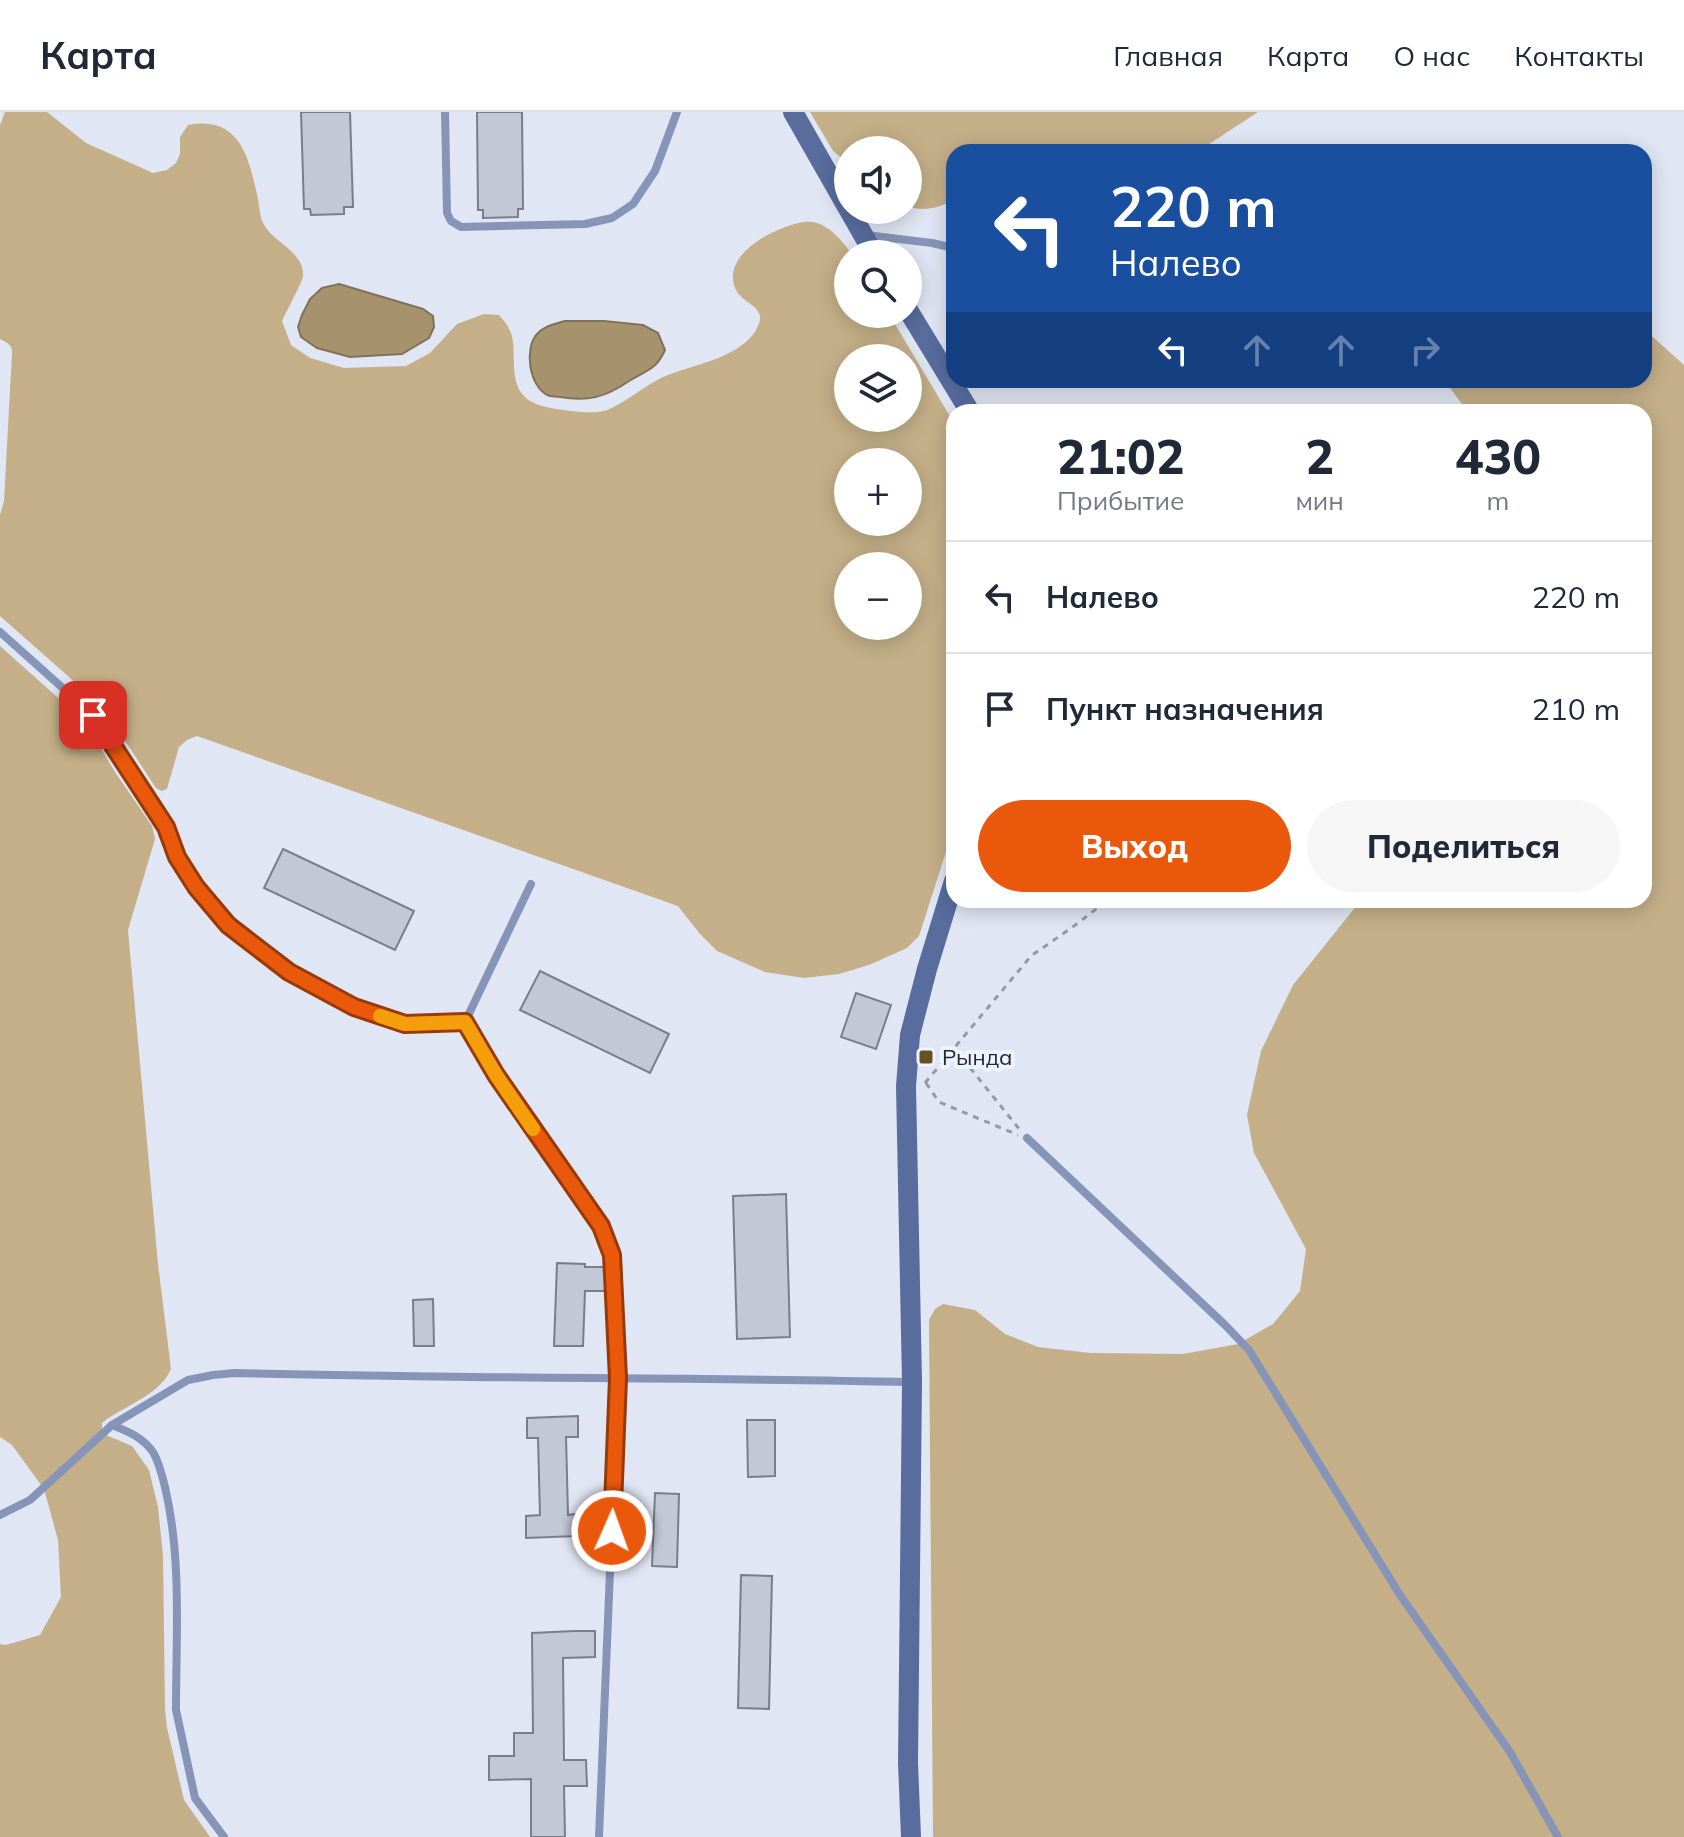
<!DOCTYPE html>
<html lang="ru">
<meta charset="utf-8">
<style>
:root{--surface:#fff;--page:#f6f6f7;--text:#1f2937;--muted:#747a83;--line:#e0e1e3;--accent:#ea580c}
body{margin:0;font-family:Mulish,sans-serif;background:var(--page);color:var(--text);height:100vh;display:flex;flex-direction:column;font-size:30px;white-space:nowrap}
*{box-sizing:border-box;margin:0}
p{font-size:26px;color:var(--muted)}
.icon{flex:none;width:44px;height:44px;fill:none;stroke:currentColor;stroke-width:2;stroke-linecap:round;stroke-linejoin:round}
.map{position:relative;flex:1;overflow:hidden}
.drawer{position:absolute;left:946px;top:292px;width:706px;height:504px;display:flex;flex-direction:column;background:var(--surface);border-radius:24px;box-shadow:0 4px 20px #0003}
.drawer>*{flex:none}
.hud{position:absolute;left:946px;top:32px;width:706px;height:244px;border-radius:24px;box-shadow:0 4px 20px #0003;background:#1a4fa0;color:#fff;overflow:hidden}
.tools{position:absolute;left:834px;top:24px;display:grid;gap:16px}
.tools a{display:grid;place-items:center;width:88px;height:88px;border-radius:50%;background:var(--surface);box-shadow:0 4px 20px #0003;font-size:40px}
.pin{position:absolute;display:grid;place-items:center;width:68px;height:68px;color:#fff;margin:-34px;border-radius:16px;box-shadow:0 4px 12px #0006}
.me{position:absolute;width:88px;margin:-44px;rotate:2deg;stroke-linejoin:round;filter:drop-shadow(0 0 6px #0008)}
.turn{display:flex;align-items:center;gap:28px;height:168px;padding:0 32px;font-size:36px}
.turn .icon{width:104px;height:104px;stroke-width:2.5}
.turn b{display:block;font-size:56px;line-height:68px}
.lanes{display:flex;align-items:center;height:76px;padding:0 32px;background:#0003;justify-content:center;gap:40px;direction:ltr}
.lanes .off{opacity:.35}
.eta{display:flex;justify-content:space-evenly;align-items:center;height:136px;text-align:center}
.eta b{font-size:48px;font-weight:800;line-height:56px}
.cta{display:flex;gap:16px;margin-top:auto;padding:16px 32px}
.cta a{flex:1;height:92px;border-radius:48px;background:var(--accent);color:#fff;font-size:32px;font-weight:800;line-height:92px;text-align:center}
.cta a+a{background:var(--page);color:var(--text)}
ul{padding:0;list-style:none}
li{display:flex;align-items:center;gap:24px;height:112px;padding:0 32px;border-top:2px solid var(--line)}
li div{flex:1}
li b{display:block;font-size:30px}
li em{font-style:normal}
header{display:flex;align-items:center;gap:48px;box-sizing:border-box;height:112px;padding:0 40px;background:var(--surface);border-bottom:2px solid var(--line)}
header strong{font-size:38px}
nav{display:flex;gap:44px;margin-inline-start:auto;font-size:28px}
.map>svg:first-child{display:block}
.forest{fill:#c4af88;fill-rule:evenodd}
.water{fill:#a6926c;stroke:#807259;stroke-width:2}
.building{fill:#c2c8d5;stroke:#797e8a;stroke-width:2}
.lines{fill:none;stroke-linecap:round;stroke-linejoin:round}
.path{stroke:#959aa4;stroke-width:3;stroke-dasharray:6 6;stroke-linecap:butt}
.service{stroke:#8695b7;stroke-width:8}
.secondary{stroke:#586d9e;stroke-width:20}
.route-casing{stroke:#983908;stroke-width:20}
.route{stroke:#ea580c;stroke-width:14}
.slow{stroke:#f59e0b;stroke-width:14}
.poi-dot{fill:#695222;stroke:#eef3fe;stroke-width:3}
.labels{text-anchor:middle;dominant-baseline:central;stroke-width:8;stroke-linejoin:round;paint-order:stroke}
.poi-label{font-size:22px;fill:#26282d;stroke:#eef3fe;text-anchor:start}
</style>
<header>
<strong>Карта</strong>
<nav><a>Главная</a><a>Карта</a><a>О нас</a><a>Контакты</a></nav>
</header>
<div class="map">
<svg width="1684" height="1725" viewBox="0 0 1684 1725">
<rect width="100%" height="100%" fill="#e0e6f3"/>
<!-- forest -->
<g class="forest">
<path d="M5,0H47L86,31L153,61L167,58L176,51L180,42V25L188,13C241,3 249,47 258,87C259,94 260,104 263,111C272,130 305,140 303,164C303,169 285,202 282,209L291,233L310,246L344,256L406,254L430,241L457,212L484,202L499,203C506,211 512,219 513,230C515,247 511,269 523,283C530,292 545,295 556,297C570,299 591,302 604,299C624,293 648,270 668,263C696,252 728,248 750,226C755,221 761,211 760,204C757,192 742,190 736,178C719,142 777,114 804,110C825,107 841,127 852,142H848V202H889L954,311V715L919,824L907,836L869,853L839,862L804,866L765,860L717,839L700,822L678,794L197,624L187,628L179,635L167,677L162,679L156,676L103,595L0,504V403L4,389L12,241C12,233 8,231 0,227V13ZM848,246H908V306H848ZM848,350H908V410H848ZM848,454H908V514H848Z"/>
<path d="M810,0H1258L1197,40H954V89C940,94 922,102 908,93V38H848V51L833,39Z"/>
<polygon points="1644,217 1684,253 1684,1725 933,1725 929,1208 935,1197 943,1192 975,1198 1005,1222 1038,1235 1091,1241 1183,1242 1238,1232 1273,1212 1300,1179 1306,1137 1254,1041 1247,1003 1261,939 1293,873 1361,788 1644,788 1644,300 1468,300 1444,268 1644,268"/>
<path d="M0,534L85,610L115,660L152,714L155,727L128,818L158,1152L171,1257C161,1281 128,1293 107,1307L102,1311V1318L106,1323L132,1334L149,1358L158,1395L163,1444L165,1596L167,1616L184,1688L210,1725H0V1532L6,1533L40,1523L61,1485L58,1428L44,1377L12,1333L0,1325Z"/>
</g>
<!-- water -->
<g class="water">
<polygon points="339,172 423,197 433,204 434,215 429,226 402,242 350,245 317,236 301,225 298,215 302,203 310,187 322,176"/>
<path d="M565,209H604L643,213L658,221L665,238C656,258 647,258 629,269C606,285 588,290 560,285C555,284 551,285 547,283C529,273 524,237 537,222C544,214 555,212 565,209Z"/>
</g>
<!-- building -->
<g class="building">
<polygon points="301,0 350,0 353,95 344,95 344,102 311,103 310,97 304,97"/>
<polygon points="477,0 522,0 523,97 518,97 518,105 483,106 483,98 478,98"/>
<polygon points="283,737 414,799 395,838 264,776"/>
<polygon points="540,859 669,922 650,961 520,898"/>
<polygon points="856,881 891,893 876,937 841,925"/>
<polygon points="786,1082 790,1225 737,1227 733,1084"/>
<polygon points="557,1151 585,1152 585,1155 606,1155 607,1179 585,1179 583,1234 554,1234"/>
<polygon points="433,1187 434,1234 414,1234 413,1188"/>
<polygon points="578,1304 578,1325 566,1325 568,1403 575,1402 576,1424 526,1426 526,1404 540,1403 538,1326 527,1326 527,1306"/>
<polygon points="747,1308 775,1308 775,1364 748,1365"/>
<polygon points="655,1381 679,1382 677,1455 652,1454"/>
<polygon points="741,1463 772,1464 769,1597 738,1596"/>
<polygon points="575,1519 595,1519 595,1545 563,1546 564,1648 586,1648 587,1674 564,1674 565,1725 531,1725 531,1667 489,1668 489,1644 514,1644 514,1621 533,1621 532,1521"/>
</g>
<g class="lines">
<!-- path -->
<g class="path">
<polyline points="955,937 1020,1018"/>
<polyline points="925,971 1031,844 1074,814 1108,788"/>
<polyline points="926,971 939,990 1018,1023"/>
</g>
<!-- service -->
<g class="service">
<polyline points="445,0 447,101 451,109 461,115 585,112 612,106 633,92 655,59 677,0"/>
<polyline points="866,123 932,131 954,136"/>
<polyline points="0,520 93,603 166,715 177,745 196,775 228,813 289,860 354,895 405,912 465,910"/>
<polyline points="531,772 465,910 496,963 601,1114 612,1143 618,1266 599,1725"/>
<polyline points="1027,1026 1225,1213 1249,1238 1400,1483 1510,1640 1558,1725"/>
<path d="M112,1313L188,1268L213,1263L235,1261C460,1267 685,1265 910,1270"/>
<path d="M0,1403L30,1388L112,1313C129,1320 142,1325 153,1340C159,1350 162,1363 165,1375C182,1447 176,1524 176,1598L195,1686L224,1725"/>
</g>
<!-- secondary -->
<g class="secondary">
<polyline points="793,0 874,142"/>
<polyline points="908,198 970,300"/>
<polyline points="911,1725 908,1651 912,1270 906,974 910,923 927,857 954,769"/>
</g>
</g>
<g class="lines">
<defs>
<polyline id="route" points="93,603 166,715 177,745 196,775 228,813 289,860 354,895 405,912 465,910 496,963 601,1114 612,1143 618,1266 612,1419"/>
</defs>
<!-- route casing -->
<use href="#route" class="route-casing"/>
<!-- route -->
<use href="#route" class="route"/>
<!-- slow -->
<polyline class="slow" points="380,904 405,912 465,910 496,963 533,1017"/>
</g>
<!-- markers -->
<rect class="poi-dot" x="918" y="937" width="16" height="16" rx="4"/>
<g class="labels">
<!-- poi labels -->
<g class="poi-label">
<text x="942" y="945">Рында</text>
</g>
</g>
</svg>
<div class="tools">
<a><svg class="icon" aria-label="sound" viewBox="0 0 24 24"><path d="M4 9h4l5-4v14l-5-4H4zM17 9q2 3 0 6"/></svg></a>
<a><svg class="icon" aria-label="search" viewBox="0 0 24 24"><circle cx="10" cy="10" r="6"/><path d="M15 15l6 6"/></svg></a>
<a><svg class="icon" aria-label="layers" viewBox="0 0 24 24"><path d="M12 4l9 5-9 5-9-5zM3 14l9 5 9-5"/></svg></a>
<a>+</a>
<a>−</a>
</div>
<div class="pin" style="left:93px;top:603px;background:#d93025"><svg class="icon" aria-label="arrive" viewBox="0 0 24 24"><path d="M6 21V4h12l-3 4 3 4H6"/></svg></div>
<svg class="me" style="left:612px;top:1419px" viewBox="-20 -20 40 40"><circle r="17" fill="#ea580c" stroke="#fff" stroke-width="3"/><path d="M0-11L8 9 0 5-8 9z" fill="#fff"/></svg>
<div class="hud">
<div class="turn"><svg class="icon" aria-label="left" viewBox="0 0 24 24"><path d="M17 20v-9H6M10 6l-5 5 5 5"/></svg><div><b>220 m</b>Налево</div></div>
<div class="lanes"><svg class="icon" aria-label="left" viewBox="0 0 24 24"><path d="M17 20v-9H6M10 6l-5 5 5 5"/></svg><svg class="icon off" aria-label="ahead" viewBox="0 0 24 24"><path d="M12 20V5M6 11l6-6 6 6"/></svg><svg class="icon off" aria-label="ahead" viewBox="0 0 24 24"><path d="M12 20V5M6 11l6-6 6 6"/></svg><svg class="icon off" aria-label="right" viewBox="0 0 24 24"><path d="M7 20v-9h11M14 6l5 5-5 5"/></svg></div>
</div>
<section class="drawer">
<div class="eta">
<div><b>21:02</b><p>Прибытие</p></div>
<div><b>2</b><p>мин</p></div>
<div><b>430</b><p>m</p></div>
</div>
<ul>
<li><svg class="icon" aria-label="left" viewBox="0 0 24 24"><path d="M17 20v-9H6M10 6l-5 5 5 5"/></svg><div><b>Налево</b></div><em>220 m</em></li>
<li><svg class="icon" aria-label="arrive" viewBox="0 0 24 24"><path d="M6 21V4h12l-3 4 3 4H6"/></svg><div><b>Пункт назначения</b></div><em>210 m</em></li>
</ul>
<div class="cta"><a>Выход</a><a>Поделиться</a></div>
</section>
</div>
